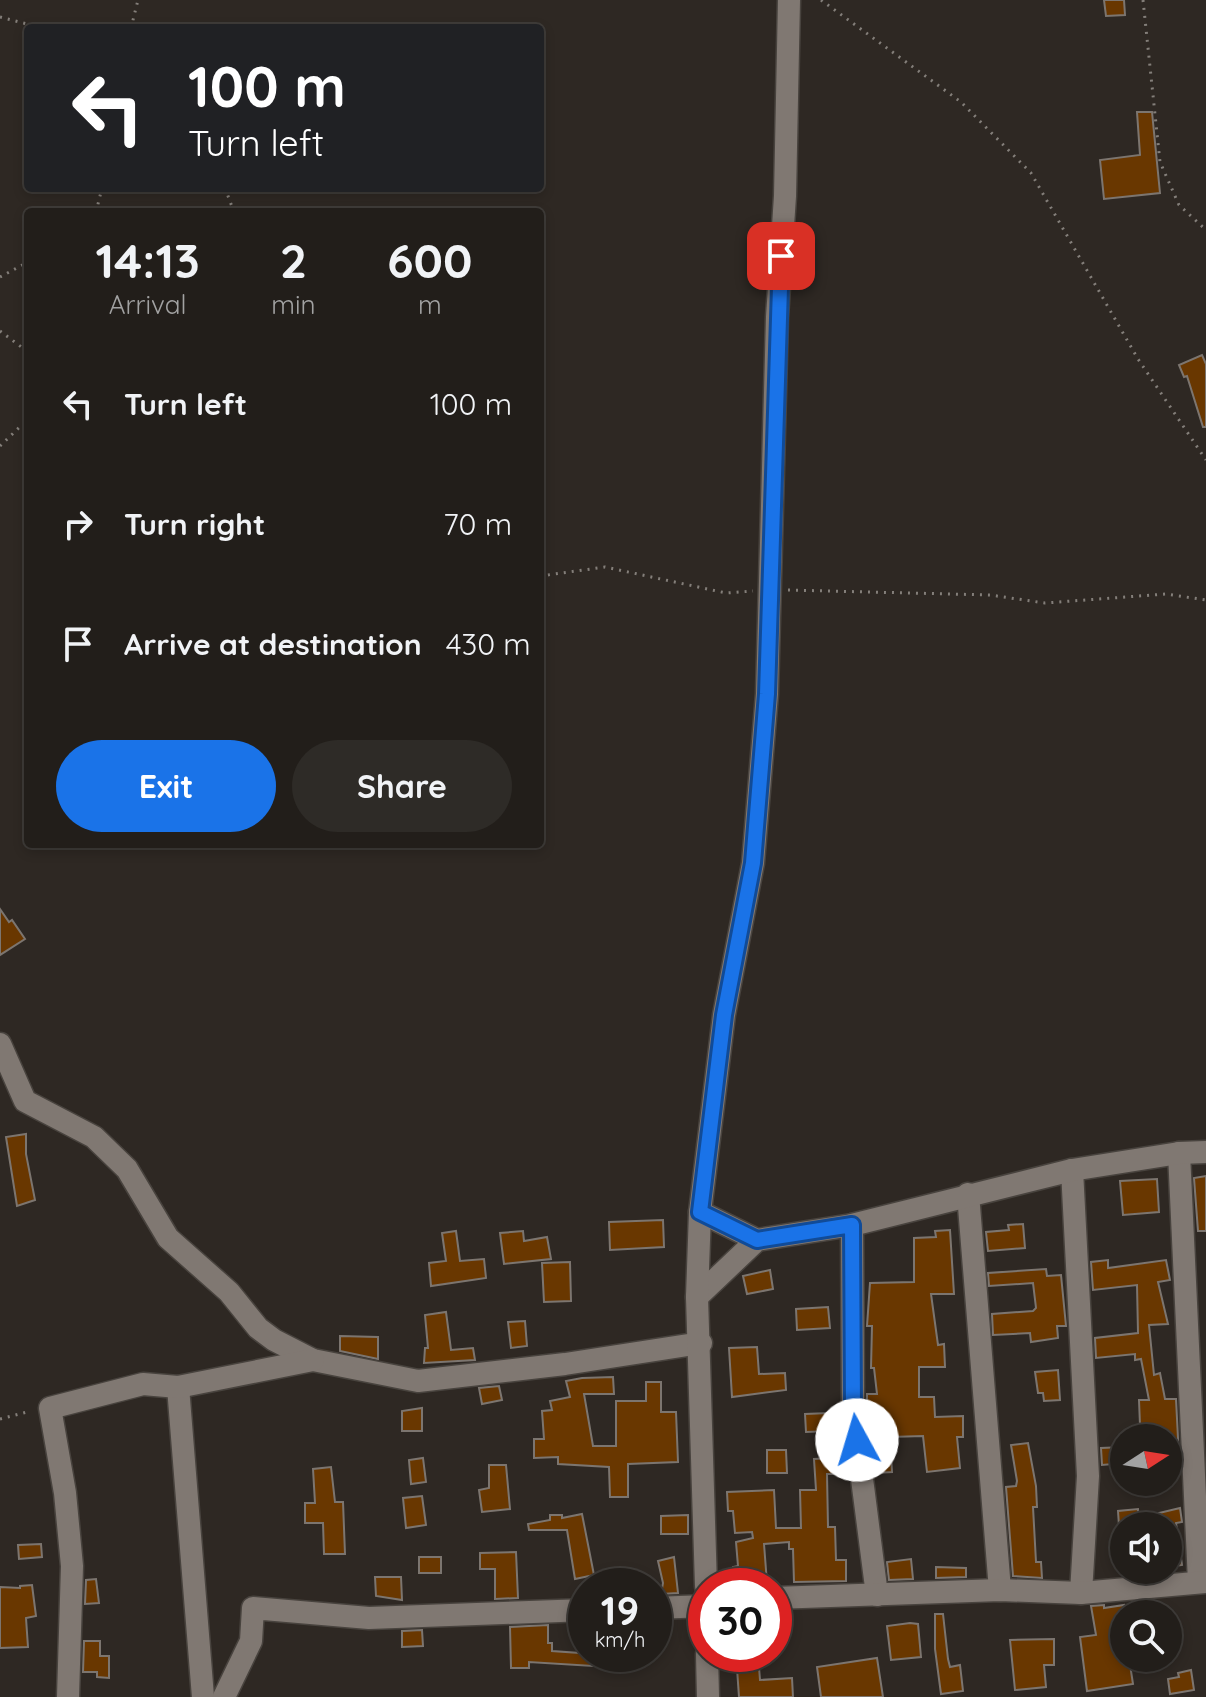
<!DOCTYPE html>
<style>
:root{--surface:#221e1a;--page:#2e2b27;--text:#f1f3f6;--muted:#a2a2a2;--line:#3f3c39;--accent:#1a73e8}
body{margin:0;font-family:Quicksand,sans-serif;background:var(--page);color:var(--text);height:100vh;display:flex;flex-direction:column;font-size:30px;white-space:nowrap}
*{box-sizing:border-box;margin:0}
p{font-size:26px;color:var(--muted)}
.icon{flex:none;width:44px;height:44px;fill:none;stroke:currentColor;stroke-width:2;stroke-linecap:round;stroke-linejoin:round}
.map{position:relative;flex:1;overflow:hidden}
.side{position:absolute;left:24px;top:208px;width:520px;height:640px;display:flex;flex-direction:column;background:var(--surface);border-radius:8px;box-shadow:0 4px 12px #0003,0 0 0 2px var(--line)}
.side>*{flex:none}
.hud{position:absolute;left:24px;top:24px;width:520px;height:168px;border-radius:8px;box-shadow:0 4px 12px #0003,0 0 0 2px var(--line);background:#202124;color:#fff;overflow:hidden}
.needle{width:52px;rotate:78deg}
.tools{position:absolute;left:1110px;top:1424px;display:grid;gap:16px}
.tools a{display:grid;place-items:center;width:72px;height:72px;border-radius:50%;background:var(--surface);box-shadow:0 4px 12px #0003,0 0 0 2px var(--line);font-size:40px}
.speed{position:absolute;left:568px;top:1568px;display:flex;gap:16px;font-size:40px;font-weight:700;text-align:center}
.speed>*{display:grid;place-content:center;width:104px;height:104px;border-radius:50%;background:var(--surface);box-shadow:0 4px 12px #0003,0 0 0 2px var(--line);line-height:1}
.speed small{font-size:20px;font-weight:400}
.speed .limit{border:12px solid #d22;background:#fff;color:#111}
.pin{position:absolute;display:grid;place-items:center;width:68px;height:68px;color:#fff;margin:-34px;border-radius:16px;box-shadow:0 4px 12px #0006}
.me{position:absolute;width:88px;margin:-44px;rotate:354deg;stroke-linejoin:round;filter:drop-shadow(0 0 6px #0008)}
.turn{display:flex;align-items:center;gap:28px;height:168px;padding:0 32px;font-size:36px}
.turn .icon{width:104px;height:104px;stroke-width:2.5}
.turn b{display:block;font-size:56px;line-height:68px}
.eta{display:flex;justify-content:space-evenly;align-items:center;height:136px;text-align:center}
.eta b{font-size:48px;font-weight:700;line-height:56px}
.action{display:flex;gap:16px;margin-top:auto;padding:16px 32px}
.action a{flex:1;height:92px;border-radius:48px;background:var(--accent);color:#fff;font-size:32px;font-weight:700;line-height:92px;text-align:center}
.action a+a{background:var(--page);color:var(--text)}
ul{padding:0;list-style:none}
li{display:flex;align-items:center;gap:24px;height:120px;padding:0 32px}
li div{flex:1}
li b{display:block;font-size:30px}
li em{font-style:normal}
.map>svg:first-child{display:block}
.building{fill:#693700;stroke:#7c756f;stroke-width:2}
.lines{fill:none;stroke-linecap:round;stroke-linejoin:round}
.minor-casing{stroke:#48433e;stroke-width:25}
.path{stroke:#847f7a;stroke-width:3;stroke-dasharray:2 6;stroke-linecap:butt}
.minor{stroke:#807872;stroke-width:22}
.route-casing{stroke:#114b97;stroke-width:20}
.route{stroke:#1a73e8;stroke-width:14}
</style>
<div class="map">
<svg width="1206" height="1697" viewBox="0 0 1206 1697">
<rect width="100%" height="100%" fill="#2e2823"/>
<!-- building -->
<g class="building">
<polygon points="1104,0 1124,0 1125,15 1106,16"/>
<polygon points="1137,112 1152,112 1160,193 1104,199 1100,160 1140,155"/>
<polygon points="1202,355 1206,364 1206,427 1203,427 1187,376 1184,377 1179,365"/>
<polygon points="0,909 9,922 12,920 25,939 0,955"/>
<polygon points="26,1134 26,1154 35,1200 17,1206 6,1137"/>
<polygon points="1206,1176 1206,1231 1198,1231 1194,1178"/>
<polygon points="1157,1179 1159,1212 1123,1215 1120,1181"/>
<polygon points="663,1220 664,1247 610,1250 609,1222"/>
<polygon points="1023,1224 1025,1248 988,1251 986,1232 1009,1230 1008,1225"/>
<polygon points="950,1230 954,1294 931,1294 938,1345 944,1344 945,1367 919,1367 919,1397 934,1397 935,1417 963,1416 963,1437 957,1437 960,1468 927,1472 923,1436 890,1437 892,1472 875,1473 867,1407 867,1394 877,1394 874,1368 871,1368 872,1326 867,1326 870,1283 914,1282 914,1238 936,1237 935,1231"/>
<polygon points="456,1231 460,1261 484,1259 486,1278 431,1286 429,1263 446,1261 442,1233"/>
<polygon points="523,1231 524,1241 547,1237 551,1259 504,1264 500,1233"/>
<polygon points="1108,1260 1108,1268 1166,1260 1170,1280 1158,1282 1168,1324 1149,1325 1154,1375 1160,1373 1165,1399 1176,1399 1179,1458 1168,1458 1168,1438 1149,1438 1148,1425 1140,1425 1139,1400 1149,1400 1141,1359 1135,1360 1135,1354 1096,1358 1095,1338 1138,1333 1137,1285 1093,1290 1091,1262"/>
<polygon points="570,1262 571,1301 544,1302 542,1263"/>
<polygon points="1046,1269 1047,1276 1061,1275 1066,1326 1057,1326 1058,1338 1031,1342 1030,1333 993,1335 992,1314 1033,1311 1036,1308 1033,1283 989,1286 988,1273"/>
<polygon points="770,1270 773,1289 747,1294 743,1276"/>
<polygon points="828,1307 830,1328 797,1330 796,1309"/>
<polygon points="446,1312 451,1350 473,1348 475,1360 424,1363 425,1348 428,1348 425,1315"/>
<polygon points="525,1321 527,1346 511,1348 508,1322"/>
<polygon points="340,1336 378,1337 378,1359 340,1351"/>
<polygon points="757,1347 759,1374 785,1373 786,1390 732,1397 729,1348"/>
<polygon points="1058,1370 1060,1400 1044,1401 1043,1393 1038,1393 1035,1372"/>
<polygon points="613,1377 614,1394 584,1394 593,1446 616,1446 616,1401 646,1401 646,1382 661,1382 661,1412 676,1412 678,1462 628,1464 628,1497 610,1497 609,1467 558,1464 558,1457 534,1458 534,1439 544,1439 542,1411 552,1410 550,1401 570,1397 566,1381 582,1378"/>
<polygon points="499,1386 502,1400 482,1404 479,1388"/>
<polygon points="422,1408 422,1431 402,1431 402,1411"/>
<polygon points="829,1413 831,1431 806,1432 805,1414"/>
<polygon points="1028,1443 1036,1486 1037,1507 1033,1507 1036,1562 1041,1562 1042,1578 1013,1576 1006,1487 1016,1486 1017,1481 1011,1445"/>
<polygon points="1124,1447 1124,1463 1102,1465 1101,1448"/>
<polygon points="767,1450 786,1450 787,1473 767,1473"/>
<polygon points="423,1458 426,1482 411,1484 409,1460"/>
<polygon points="835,1458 836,1474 827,1474 828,1527 835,1527 836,1560 846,1560 846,1581 794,1582 793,1549 789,1549 789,1542 764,1544 767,1583 734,1585 733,1567 738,1566 736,1542 753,1538 752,1532 735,1533 733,1511 728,1511 727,1492 774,1490 776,1528 801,1528 800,1490 816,1490 814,1459"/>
<polygon points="489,1465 506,1465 510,1509 482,1512 479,1490 489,1488"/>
<polygon points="331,1467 335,1502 343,1502 345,1554 324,1554 323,1523 305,1523 305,1503 315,1503 313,1469"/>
<polygon points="422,1496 426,1525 406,1528 403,1498"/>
<polygon points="1180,1508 1182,1522 1176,1523 1182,1565 1168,1567 1168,1526 1161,1526 1159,1513"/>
<polygon points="1138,1509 1139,1526 1119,1526 1118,1511"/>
<polygon points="582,1514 594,1575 575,1579 567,1530 529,1530 528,1524 550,1520 550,1515 562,1515 562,1518"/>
<polygon points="688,1515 688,1534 661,1534 661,1516"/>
<polygon points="41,1544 42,1557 19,1559 18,1545"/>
<polygon points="516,1552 518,1598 495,1599 495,1569 480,1569 480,1553"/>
<rect x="419" y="1557" width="22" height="16"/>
<polygon points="674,1557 678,1593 661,1594 663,1583 658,1561"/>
<polygon points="911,1559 913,1579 889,1580 887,1562"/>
<polygon points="936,1567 966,1568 966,1577 936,1578"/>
<polygon points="375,1577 401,1577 402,1600 376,1596"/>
<polygon points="96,1579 99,1603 85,1604 86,1580"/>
<polygon points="32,1585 36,1616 26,1618 28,1647 0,1648 0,1587 20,1588 20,1586"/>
<polygon points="1104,1605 1104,1608 1124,1605 1124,1658 1129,1658 1133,1684 1087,1691 1080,1637 1096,1635 1091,1606"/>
<polygon points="935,1614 943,1614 948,1659 950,1667 960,1665 963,1691 941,1694 935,1649"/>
<polygon points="910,1623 918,1624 921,1657 891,1660 887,1626"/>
<polygon points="548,1625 548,1643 552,1643 552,1651 594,1654 593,1666 529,1662 529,1668 511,1668 510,1627"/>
<polygon points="422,1630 423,1646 402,1647 402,1631"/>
<polygon points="1054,1639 1054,1665 1044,1665 1046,1687 1015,1690 1010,1640"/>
<polygon points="84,1641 100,1641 100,1656 109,1656 109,1678 97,1677 97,1672 83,1672"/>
<polygon points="736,1654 758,1654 760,1680 792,1678 793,1697 739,1697"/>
<polygon points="877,1658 883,1697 821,1697 817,1667"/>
<polygon points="1191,1670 1194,1690 1170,1694 1168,1679 1179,1677 1178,1673"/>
</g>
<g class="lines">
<defs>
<g id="minor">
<polyline points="0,1044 25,1101 94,1137 127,1169 168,1238 229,1292 258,1328 274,1340 313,1360 418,1381 565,1364 701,1343"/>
<polyline points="1179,1153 1199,1582"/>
<polyline points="1072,1170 1088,1476 1081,1593"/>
<polyline points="968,1194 1000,1590"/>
<polyline points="700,1212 757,1240"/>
<polyline points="852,1225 853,1409 877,1595"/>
<polyline points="697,1297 757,1240 852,1225 1072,1170 1179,1153 1206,1152"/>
<polyline points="178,1387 203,1697"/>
<polyline points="706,1586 697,1297 700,1212 724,1015 753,863 767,694 777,317 785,196 789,0"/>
<polyline points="774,1598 1000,1590 1081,1593 1206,1582"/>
<polyline points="654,1608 706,1606"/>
<polyline points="707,1654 708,1697"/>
<polyline points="68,1697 72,1566 65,1493 50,1408 143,1384 178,1387 313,1360"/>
<polyline points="224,1697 251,1641 253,1608 369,1618 586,1610"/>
</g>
</defs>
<!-- minor casing -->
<use href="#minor" class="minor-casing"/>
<!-- path -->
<g class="path">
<polyline points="821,0 961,102 1031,173 1138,359 1206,460"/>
<polyline points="1143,0 1160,162 1179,205 1206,230"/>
<polyline points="0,17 43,28"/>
<polyline points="131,28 138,0"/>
<polyline points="225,188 234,212"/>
<polyline points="96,212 102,188"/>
<polyline points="0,277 28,262"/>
<polyline points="0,331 28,352"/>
<polyline points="0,446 28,419"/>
<polyline points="540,576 605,567 726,593 753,591"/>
<polyline points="788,590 990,595 1045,603 1166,594 1206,600"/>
<polyline points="0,1419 31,1411"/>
</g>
<!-- minor -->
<use href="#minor" class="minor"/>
</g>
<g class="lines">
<defs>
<polyline id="route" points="781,256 767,694 753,863 724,1015 700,1212 757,1240 852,1225 853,1409 857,1440"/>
</defs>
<!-- route casing -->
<use href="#route" class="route-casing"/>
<!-- route -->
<use href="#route" class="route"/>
</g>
</svg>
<div class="tools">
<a><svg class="needle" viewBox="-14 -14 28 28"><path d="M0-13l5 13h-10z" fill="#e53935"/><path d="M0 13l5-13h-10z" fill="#a2a2a2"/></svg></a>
<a><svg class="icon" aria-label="sound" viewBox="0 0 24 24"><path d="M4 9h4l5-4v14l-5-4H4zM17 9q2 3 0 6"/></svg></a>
<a><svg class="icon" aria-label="search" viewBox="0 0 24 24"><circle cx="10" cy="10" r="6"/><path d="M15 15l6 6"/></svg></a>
</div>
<div class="speed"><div>19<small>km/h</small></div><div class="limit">30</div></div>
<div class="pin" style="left:781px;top:256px;background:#d93025"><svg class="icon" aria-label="arrive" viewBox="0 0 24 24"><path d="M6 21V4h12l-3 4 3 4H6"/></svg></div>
<svg class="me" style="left:857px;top:1440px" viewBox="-20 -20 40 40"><circle r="19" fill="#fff"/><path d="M0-13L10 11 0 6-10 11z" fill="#1a73e8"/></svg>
<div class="hud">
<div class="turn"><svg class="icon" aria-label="left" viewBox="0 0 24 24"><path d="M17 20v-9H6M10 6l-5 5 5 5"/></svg><div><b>100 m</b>Turn left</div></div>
</div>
<section class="side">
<div class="eta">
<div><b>14:13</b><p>Arrival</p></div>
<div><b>2</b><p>min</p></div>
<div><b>600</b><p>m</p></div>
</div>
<ul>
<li><svg class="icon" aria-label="left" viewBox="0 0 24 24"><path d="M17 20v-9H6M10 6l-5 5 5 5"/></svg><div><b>Turn left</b></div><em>100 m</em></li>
<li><svg class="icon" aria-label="right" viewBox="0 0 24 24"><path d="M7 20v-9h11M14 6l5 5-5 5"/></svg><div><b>Turn right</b></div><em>70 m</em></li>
<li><svg class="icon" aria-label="arrive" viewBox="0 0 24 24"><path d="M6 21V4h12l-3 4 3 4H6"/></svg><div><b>Arrive at destination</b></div><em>430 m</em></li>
</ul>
<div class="action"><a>Exit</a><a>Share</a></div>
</section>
</div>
